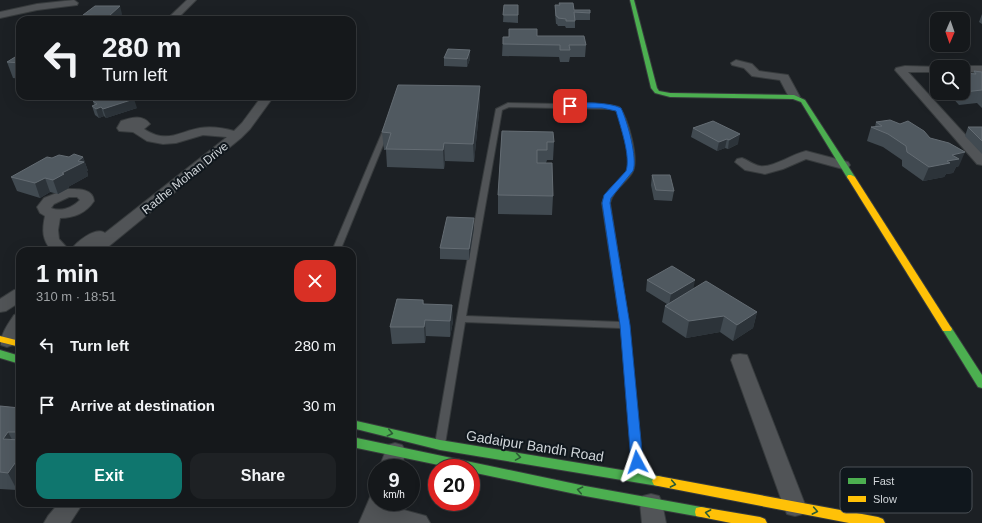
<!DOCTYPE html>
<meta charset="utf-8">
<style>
:root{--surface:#15181b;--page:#1e2124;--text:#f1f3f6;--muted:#9da0a3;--line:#34373a;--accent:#0f766e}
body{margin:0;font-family:Arial,sans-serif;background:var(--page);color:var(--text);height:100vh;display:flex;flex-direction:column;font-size:15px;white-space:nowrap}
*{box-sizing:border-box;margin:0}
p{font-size:13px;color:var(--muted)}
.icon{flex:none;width:22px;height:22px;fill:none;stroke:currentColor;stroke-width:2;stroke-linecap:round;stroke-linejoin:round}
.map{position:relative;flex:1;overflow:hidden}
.panel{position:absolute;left:16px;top:247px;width:340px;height:260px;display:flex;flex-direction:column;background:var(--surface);border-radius:12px;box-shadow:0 4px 16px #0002,0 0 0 1px var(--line)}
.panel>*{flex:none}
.banner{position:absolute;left:16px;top:16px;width:340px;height:84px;border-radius:12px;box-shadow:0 4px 16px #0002,0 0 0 1px var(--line);background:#15181b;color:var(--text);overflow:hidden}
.needle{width:26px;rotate:182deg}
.controls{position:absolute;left:930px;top:12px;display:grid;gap:8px}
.controls a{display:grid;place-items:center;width:40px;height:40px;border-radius:8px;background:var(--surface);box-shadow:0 4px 16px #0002,0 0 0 1px var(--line);font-size:20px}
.speed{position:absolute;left:368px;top:459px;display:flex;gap:8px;font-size:20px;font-weight:700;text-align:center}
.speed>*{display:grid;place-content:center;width:52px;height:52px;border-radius:50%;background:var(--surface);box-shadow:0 4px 16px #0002,0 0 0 1px var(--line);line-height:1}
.speed small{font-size:10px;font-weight:400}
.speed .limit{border:6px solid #d22;background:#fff;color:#111}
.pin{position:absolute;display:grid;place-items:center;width:34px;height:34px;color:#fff;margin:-17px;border-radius:8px;box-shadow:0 2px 6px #0006}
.me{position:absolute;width:44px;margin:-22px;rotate:355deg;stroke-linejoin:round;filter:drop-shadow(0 0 3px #0008)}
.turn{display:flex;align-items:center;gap:14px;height:84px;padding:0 20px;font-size:18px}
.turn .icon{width:52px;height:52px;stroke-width:2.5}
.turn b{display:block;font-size:28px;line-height:34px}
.round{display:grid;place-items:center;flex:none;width:42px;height:42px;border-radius:12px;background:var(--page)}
.overview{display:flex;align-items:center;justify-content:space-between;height:68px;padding:0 20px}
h1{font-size:24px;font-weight:700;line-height:30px}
.cta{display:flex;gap:8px;margin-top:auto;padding:8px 20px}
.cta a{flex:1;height:46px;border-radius:12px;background:var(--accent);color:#fff;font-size:16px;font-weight:700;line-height:46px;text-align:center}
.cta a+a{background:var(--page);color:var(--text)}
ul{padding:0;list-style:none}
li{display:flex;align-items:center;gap:12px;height:60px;padding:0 20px}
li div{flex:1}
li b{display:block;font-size:15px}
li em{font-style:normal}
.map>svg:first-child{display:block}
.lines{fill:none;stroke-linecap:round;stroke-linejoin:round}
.lane-casing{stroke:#373b3d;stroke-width:2}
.street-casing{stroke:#373b3d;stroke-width:2}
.fast-casing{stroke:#373b3d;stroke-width:2}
.slow-casing{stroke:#373b3d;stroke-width:2}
.lane{fill:#515457;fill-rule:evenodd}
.street{fill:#515457;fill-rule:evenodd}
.fast{fill:#4caf50;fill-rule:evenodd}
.slow{fill:#ffc107;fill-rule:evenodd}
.wall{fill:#414a51}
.shaded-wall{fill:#2c3339}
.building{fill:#505960;stroke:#646c73}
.oneway{stroke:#2b5b34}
.route{fill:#1a73e8;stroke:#114b97}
.labels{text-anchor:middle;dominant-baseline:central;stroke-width:4;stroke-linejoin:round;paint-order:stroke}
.street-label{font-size:12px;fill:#d1d6da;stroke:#10171d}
.near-street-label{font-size:14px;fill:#d1d6da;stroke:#10171d}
.key{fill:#10171d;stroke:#4a5056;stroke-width:1}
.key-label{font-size:11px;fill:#d1d6da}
</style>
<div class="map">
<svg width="982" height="523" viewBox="0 0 982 523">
<rect width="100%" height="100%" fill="#1c2024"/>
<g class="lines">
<defs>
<g id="lane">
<path d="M508,103L610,105L619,107C628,118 640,160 632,173C625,184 613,190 610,203L629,325L643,474L642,477L638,478L634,477L633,474L621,328L465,322L445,444L444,447L440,448L436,447L435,444L463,283L496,109ZM509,107L610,109L615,110L618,113C622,128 635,161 625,174C617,184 606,190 602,203L620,322L466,316L502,110Z"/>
<polygon points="387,126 390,128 340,251 332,251 384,128"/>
</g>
<g id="street">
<polygon points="74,0 78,3 77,5 37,10 0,18 0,12 37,4"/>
<polygon points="187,0 196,0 176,20 166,20"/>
<polygon points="736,60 752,64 759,71 788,75 800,97 798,99 790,99 780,80 752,76 744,68 732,65 731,63"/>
<polygon points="905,66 941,67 937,67 937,72 908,72 982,153 982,165 977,164 895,70 896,68"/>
<polygon points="963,66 982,66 982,72 963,72 963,67 959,67"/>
<path d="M262,96H274L250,129L241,138L103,251H70C76,242 96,226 105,233L227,137L203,135L176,143L163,144L147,141L133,132L119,131L117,128L121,121C131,118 142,114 150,124L144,129C167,144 178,132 200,128C212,126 223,128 234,131L242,123Z"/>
<path d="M806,151L848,162L850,165L848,168L843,169L806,159L783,169L765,174L745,170L735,162L737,159L742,158C748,160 753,165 760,166C773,168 792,154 806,151Z"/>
<path d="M67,189C77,189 93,188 94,201C86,213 74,218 60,218L58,230L59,239L70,251H52C42,240 42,230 45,216L40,213L37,207L44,198ZM69,197H77L80,200C72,208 61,212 51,208L54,204Z"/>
<polygon points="20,289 20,302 6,311 0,312 0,299 14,290"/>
<path d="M20,313C20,327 21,333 13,345L7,347L1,345C0,335 8,324 14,315Z"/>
<polygon points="740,354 747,355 749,360 806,507 803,514 795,516 787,514 784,507 731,360 733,355"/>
<polygon points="395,443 402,445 406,451 401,468 379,468 388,445"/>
<polygon points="377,493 377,502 390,502 389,506 426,516 430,523 359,523 371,495"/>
<polygon points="651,494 659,496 662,503 666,523 642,523 640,503 643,496"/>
<polygon points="59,503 83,503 70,523 44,523 48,516"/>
</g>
<g id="fast">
<polygon points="630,0 634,0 657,88 659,91 670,93 794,95 805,100 855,177 854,179 848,179 801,102 793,99 670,97 655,93 651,88"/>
<polygon points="947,326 951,327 982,375 982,388 978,387 942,329 943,327"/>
<polygon points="0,350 20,356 20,364 0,358"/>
<polygon points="352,420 440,440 658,476 662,477 664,481 662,485 658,486 440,450 352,428"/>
<polygon points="352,437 585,486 701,507 706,508 707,512 706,516 701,517 585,496 471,472 471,468 453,468 352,447"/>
</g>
<g id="slow">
<polygon points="848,175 851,175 855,177 952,329 951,331 943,331 847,177"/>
<polygon points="0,336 20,341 20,347 0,342"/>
<polygon points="658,476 878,517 883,519 885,523 849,523 658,486 654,485 652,481 654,477"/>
<polygon points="701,507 760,517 765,519 767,523 731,523 696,516 695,512 696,508"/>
</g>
</defs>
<!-- lane casing -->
<use href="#lane" class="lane-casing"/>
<!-- street casing -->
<use href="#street" class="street-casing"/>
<!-- fast casing -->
<use href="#fast" class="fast-casing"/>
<!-- slow casing -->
<use href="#slow" class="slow-casing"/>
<!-- lane -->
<use href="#lane" class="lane"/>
<!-- street -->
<use href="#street" class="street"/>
<!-- fast -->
<use href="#fast" class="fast"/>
<!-- slow -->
<use href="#slow" class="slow"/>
</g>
<!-- wall -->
<g class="wall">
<polygon points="504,5 518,5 518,23 503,22"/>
<polygon points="555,5 574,10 590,13 590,20 575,20 575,28 566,28 565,26 558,26 557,24 556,24 555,12"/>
<polygon points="122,14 115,20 84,20 83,15"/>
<polygon points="982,14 982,24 979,22"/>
<polygon points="537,36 586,45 585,57 570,57 569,62 560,62 559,57 502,56 503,37"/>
<polygon points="20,54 20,79 13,78 7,62"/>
<polygon points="444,58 470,59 467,67 444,66"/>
<polygon points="935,70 937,70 937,86 934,86 930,82"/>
<polygon points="974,71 982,72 982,108 977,103 959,105 950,95 946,95 944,93 963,93 963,72 964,73 973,74"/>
<polygon points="93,101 137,108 106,118 104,116 99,118 95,115 92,106 94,105"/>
<polygon points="480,103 474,162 445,161 444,169 387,167 386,150 384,150 382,132"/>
<polygon points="713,121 738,144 728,149 725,148 717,151 691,137 693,128"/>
<polygon points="876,122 930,138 959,166 956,167 953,173 946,174 944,177 923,181 902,166 902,160 883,147 867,141 871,127 875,127"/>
<polygon points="968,127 982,127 982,154 965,136"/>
<polygon points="502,131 554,142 553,160 547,160 546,163 553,196 552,215 498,214 498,195"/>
<polygon points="83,157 88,171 87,171 88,176 68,187 69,188 58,194 50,192 40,198 17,191 11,177 52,158"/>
<polygon points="652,175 674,191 672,201 654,200 651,185"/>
<polygon points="474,228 469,260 440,259 440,248"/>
<polygon points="647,280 694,289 757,312 753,328 733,341 720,332 686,338 662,322 665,306 667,304 646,291"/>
<polygon points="423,300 424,304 453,321 450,337 426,336 425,343 392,344 390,327"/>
<polygon points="0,406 20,408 20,486 17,490 0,489"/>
</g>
<!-- shaded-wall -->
<g class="shaded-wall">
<polygon points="120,6 122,14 115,20 110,20 109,16"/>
<polygon points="470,50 470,59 467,67 467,59"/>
<polygon points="480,86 480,103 474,162 473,144"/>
<polygon points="134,99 137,108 106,118 103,109"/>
<polygon points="101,107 104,116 99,118 96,109"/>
<polygon points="740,134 738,144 728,149 729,140"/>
<polygon points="727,139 725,148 717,151 719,142"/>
<polygon points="444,143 445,161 444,169 443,150"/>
<polygon points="965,152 959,166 956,167 953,173 946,174 944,177 923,181 929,167 952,155"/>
<polygon points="83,157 88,171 87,171 88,176 68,187 69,188 58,194 53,180"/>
<polygon points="45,178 50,192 40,198 35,183"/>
<polygon points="474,218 474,228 469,260 469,249"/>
<polygon points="695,280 693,291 669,305 671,294"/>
<polygon points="452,305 453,321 450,337 450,321"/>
<polygon points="757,312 753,328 733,341 737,325"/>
<polygon points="724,316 720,332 686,338 689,321"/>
<polygon points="425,320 426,336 425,343 424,327"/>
<polygon points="8,432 17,449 3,439"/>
<polygon points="20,456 20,486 17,490 8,473"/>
</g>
<!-- building -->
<g class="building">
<polygon points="559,3 573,3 574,10 590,10 590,13 574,12 575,21 566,21 566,19 558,18 558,17 556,16 555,5 560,5"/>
<polygon points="504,5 518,5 518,15 503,15"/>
<polygon points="95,6 120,6 109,16 83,15"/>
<polygon points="509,29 537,29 537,36 584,36 586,45 569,45 570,50 560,50 560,45 503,44 503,37 509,37"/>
<polygon points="448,49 470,50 467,59 444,58"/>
<polygon points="20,54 20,63 7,62"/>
<polygon points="974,71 982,72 982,90 964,92 963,91 963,72 964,73 976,74"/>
<polygon points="398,85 480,86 473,144 444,143 443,150 386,149 391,133 382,132"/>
<polygon points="109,96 130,96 134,99 103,109 101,107 96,109 92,106 97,104 93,101"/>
<polygon points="890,120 900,124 908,121 924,131 930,138 949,143 965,152 952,155 959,159 947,161 950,163 929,167 907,152 906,146 888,134 871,127 882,126 876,122"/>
<polygon points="713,121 740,134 729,140 727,139 719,142 693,128"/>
<polygon points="968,127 982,127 982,141"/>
<polygon points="502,131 553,132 554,142 547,142 547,150 537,150 537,163 552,163 553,196 498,195"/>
<polygon points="74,154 83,157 78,161 84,162 62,173 64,174 53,180 45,178 35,183 11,177 47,157 52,158 59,155 69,157"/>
<polygon points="652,175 670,175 674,191 656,190"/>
<polygon points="447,217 474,218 469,249 440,248"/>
<polygon points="672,266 695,280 671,294 647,280"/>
<polygon points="706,281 757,312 737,325 724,316 689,321 665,306"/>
<polygon points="397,299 423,300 423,304 452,305 450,321 425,320 424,327 390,327"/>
<polygon points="0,406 20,408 20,432 8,432 3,439 20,440 20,456 8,473 0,472"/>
</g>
<!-- one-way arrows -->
<defs><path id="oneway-chevron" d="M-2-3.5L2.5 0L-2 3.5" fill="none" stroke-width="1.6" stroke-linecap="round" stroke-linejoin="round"/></defs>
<g class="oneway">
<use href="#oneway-chevron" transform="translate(390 433) rotate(13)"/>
<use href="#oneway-chevron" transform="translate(518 457) rotate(9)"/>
<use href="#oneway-chevron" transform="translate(673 484) rotate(11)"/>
<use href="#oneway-chevron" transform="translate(580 490) rotate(-168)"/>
<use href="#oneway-chevron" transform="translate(815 511) rotate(11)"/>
<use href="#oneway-chevron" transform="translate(708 513) rotate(-169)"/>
</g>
<!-- route -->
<path class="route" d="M568,104C582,102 609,102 621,108C627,120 638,159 633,171L611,198L610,203L630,325L643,462L641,465L637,467L632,465L631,462L620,325L602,203L604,195L626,171C631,156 620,126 616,111L602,108H570L567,106Z"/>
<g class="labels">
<!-- street labels -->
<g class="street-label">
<text transform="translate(185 178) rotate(-39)">Radhe Mohan Drive</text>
</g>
<!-- near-street labels -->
<g class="near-street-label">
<text transform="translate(535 446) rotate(9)">Gadaipur Bandh Road</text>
</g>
</g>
<!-- legend -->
<rect x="840" y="467" width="132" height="46" rx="6" class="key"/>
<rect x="848" y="478" width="18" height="6" fill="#4caf50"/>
<rect x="848" y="496" width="18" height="6" fill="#ffc107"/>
<g class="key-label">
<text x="873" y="485">Fast</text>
<text x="873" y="503">Slow</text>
</g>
</svg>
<div class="controls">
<a><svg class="needle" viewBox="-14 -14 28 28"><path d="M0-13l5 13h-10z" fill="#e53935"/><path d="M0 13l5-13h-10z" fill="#9da0a3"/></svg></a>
<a><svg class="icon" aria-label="search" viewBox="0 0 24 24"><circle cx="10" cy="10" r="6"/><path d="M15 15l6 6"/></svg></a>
</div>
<div class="speed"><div>9<small>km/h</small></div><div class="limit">20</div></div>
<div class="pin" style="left:570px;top:106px;background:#d93025"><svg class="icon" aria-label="arrive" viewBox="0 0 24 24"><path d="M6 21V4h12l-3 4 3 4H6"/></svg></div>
<svg class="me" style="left:637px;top:462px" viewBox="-20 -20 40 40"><path d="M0-17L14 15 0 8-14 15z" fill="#1a73e8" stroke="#fff" stroke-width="4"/></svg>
<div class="banner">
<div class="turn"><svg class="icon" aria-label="left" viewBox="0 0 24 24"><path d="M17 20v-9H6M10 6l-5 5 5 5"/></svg><div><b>280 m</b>Turn left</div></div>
</div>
<section class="panel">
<div class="overview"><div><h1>1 min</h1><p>310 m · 18:51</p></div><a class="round" style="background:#d93025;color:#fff"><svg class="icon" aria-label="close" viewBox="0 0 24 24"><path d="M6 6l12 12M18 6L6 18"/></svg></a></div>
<ul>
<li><svg class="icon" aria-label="left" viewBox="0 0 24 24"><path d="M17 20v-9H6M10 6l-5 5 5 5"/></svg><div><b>Turn left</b></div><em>280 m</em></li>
<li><svg class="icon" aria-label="arrive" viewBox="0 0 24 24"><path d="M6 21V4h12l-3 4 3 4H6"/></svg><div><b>Arrive at destination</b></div><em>30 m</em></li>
</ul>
<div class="cta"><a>Exit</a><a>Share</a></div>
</section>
</div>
